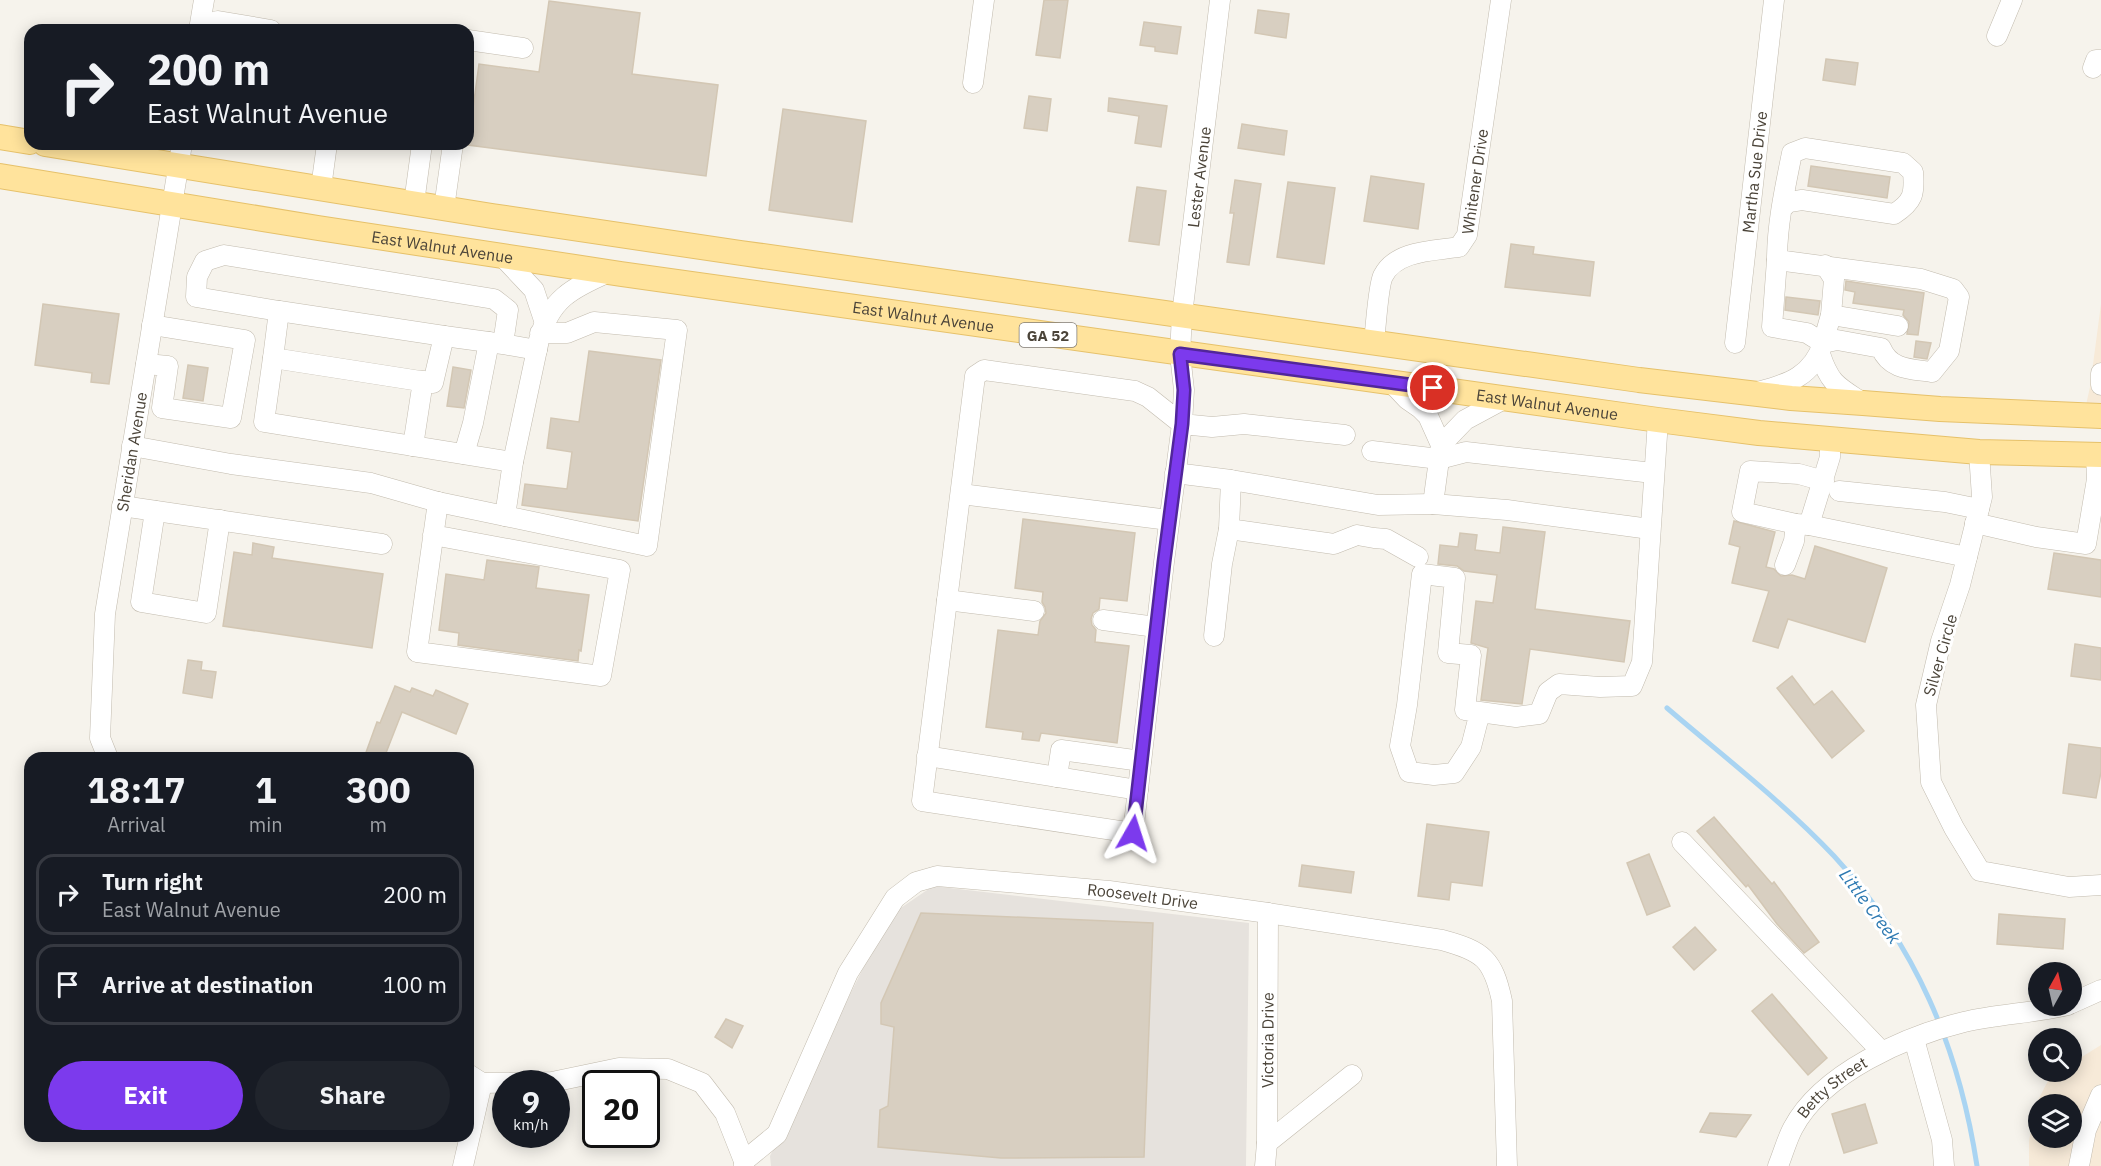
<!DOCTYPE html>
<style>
:root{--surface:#171b24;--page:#20242c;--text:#f1f3f6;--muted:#9ea1a6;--line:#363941;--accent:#7c3aed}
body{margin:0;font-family:"IBM Plex Sans",sans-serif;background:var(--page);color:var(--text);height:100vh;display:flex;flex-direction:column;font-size:22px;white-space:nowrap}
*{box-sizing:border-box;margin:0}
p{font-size:20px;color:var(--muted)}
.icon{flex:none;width:33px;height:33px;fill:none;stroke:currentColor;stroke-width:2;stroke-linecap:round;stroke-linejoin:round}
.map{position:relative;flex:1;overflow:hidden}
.side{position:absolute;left:24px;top:752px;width:450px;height:390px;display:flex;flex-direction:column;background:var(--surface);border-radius:18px;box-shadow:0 3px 15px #0003}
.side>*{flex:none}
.hud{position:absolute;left:24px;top:24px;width:450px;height:126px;border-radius:18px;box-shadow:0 3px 15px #0003;background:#171b24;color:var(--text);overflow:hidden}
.needle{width:39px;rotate:8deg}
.buttons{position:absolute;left:2028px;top:962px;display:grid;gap:12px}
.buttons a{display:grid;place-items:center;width:54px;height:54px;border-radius:50%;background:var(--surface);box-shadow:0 3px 15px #0003;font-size:30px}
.speed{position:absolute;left:492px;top:1070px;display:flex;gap:12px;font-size:30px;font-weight:700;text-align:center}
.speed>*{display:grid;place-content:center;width:78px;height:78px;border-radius:50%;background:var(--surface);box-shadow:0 3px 15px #0003;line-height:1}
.speed small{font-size:15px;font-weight:400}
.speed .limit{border:3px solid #111;border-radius:9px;background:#fff;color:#111}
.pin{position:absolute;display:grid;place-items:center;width:51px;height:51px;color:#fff;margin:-26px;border:3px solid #fff;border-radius:50%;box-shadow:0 2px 6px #0007}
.me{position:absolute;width:66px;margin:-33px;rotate:6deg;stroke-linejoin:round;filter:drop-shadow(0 0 4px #0008)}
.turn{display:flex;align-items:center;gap:21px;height:126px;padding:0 24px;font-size:27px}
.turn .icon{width:78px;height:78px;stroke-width:2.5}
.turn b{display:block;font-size:42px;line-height:51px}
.eta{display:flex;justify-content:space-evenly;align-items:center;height:102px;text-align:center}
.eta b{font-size:36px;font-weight:700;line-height:42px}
.button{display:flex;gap:12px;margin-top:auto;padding:12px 24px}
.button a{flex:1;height:69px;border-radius:36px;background:var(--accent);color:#fff;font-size:24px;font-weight:700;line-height:69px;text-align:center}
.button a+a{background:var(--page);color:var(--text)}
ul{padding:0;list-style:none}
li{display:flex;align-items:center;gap:18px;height:81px;margin:0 12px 9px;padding:0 12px;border:3px solid var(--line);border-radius:18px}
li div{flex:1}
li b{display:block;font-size:22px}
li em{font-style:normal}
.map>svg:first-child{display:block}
.commercial{fill:#f7ead8;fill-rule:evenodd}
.industrial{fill:#e6e2dd}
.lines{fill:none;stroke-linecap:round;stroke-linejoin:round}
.stream{stroke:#a9d4f2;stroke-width:5}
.building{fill:#d8cfc1;stroke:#d3c7b4;stroke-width:1.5}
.minor-casing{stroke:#c2bbae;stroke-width:21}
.major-casing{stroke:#e6c16a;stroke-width:26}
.minor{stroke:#fff;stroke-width:20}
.major{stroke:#ffe39c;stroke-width:24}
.route-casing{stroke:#51269a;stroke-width:15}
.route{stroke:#7c3aed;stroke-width:10}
.labels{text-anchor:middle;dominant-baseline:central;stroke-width:6;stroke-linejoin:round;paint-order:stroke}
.shield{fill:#fff;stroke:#817c74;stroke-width:1.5}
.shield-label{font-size:15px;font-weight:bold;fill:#4b4439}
.street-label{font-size:16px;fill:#4b4439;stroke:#fff}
.water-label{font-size:18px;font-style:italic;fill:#2e7ab2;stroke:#fff}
</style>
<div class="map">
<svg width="2101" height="1166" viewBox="0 0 2101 1166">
<rect width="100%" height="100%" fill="#f6f3ec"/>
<!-- commercial -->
<g class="commercial">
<polygon points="2101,304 2101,405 2086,405 2090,387"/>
<path d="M2101,1045V1166H2029V1141L2036,1104L2050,1077L2059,1071H2072V1063ZM2038,1104H2072V1137H2038Z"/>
</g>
<!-- industrial -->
<polygon class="industrial" points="933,886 1249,923 1246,1166 771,1166 770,1156 889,916"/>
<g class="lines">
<!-- stream -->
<path class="stream" d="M1667,708C1723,756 1783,802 1834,856C1916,945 1959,1048 1977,1166"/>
</g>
<!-- building -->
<g class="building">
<polygon points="1044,0 1068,0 1060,58 1036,55"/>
<polygon points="549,1 640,13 632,74 718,85 706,176 468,145 479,64 539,72"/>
<polygon points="1258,10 1289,14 1286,38 1255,33"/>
<polygon points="1144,22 1181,27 1177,54 1155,51 1155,47 1140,45"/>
<polygon points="1826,59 1858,63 1855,85 1823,80"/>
<polygon points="1029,96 1051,99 1047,131 1024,128"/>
<polygon points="1109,98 1167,106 1161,147 1135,143 1139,116 1108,111"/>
<polygon points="783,109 866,121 852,222 769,210"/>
<polygon points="1242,124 1287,131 1284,155 1238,148"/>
<polygon points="1811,166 1890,177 1887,198 1808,186"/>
<polygon points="1371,176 1424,184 1418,229 1364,221"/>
<polygon points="1235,180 1261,184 1249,265 1227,262 1234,213 1230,213"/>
<polygon points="1288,182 1335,188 1324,264 1277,257"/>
<polygon points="1137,187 1166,191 1159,245 1129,241"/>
<polygon points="1511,244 1534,247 1533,254 1594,262 1590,296 1505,287"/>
<polygon points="1846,281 1924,293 1918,335 1907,334 1909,322 1903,315 1904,310 1853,303 1855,292 1845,290"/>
<polygon points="1786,297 1820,301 1818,315 1785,310"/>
<polygon points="43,304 119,314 109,384 91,382 92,373 35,365"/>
<polygon points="1916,341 1931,343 1927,359 1914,357"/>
<polygon points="589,351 661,360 638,521 522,505 525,484 567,489 572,452 547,448 551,418 579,422"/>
<polygon points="188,365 208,368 203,401 183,398"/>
<polygon points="453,367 471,370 464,408 447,406"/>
<polygon points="1023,519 1135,533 1127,601 1100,598 1099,609 1093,613 1091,619 1092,625 1096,630 1095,642 1129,646 1117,743 1041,733 1039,741 1022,739 1023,732 986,727 998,630 1038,635 1040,621 1046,613 1045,607 1042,602 1043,592 1015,588"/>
<polygon points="1734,521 1775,532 1766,567 1774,569 1781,576 1792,575 1805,579 1815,546 1887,568 1865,642 1788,619 1778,648 1753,641 1769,591 1732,583 1740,547 1729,544"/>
<polygon points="1503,527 1545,532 1535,609 1630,621 1624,662 1530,649 1522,704 1481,700 1488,648 1471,643 1476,601 1493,603 1497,575 1464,571 1457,566 1438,564 1440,545 1458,547 1460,533 1477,535 1475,550 1500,553"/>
<polygon points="253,543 274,547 272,558 383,574 372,648 223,626 234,552 252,555"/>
<polygon points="2054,553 2101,560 2101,597 2048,589"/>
<polygon points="487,560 539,567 536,588 589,595 581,651 579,650 578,661 458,645 459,633 439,630 446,574 484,580"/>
<polygon points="2075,644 2101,648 2101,680 2071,676"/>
<polygon points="188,660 202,662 201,670 216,672 212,698 183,693"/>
<polygon points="1792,676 1814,705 1832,691 1864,731 1832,758 1777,688"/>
<polygon points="395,686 410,692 412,688 433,696 436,690 468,704 456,734 402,712 384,758 364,758 377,722 380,723"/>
<polygon points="2069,744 2101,748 2101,772 2096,798 2063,793"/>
<polygon points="1714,817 1772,884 1774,882 1819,942 1804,953 1777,924 1748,885 1746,887 1697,831"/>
<polygon points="1427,824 1489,832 1482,886 1451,882 1449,900 1418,896"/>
<polygon points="1649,854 1670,906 1647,915 1627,863"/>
<polygon points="1302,865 1354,872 1351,893 1299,886"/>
<polygon points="921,913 1153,923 1144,1157 1001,1158 878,1147 880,1110 888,1106 894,1027 881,1024 881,1003"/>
<polygon points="1999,914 2065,919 2063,949 1997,944"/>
<polygon points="1695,927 1716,950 1694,970 1673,947"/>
<polygon points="1772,994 1827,1058 1808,1075 1752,1011"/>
<polygon points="726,1019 743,1026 732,1048 715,1037"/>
<polygon points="1865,1104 1877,1143 1844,1153 1832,1114"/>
<polygon points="1710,1113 1751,1115 1736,1137 1700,1132"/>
</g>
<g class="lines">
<defs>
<g id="minor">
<polyline points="1220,0 1182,315 1180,354 1184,390 1182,424 1164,562 1133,833 922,801 975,376 984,370 1135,391 1148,397 1182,424 1212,427 1244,424 1345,435"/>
<polyline points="200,26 218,21 271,30"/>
<polyline points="199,30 204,0"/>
<polyline points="1997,36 2012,0"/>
<polyline points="468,40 523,48"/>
<polyline points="2093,68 2096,60 2101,60"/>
<polyline points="973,83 984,0"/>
<polyline points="321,188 327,144"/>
<polyline points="414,203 422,144"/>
<polyline points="444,208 453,144"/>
<polyline points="502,256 534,290 544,320"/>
<polyline points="1777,260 1772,327 1807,333 1823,343 1831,315 1834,279 1825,265"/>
<polyline points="279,311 444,336"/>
<polyline points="1831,315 1898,326"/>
<path d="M540,333H567L594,322L677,330L647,546L505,516L513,462L539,340C550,299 572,288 609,272"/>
<path id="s1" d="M1374,341C1376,327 1378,286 1383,276C1396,250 1434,251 1459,247L1467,235L1501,0"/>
<path id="s2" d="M1735,343L1774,0"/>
<polyline points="503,344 444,336 433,383 273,358 279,311 196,297 197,277 205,261 224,255 494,299 508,310 503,344 537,350"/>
<path d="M1820,354C1830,384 1837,386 1863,403"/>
<polyline points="273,358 264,422 513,462"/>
<polyline points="146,364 168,366 162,408 231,418 245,340 152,325"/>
<polyline points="2101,373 2101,385"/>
<polyline points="1392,383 1407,399 1420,408 1428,416 1441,445 1433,504 1507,510 1650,529"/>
<path d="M1758,392C1788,384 1813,376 1823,343L1837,340L1881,348C1890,370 1911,369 1932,372L1949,351L1959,297L1953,289L1921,279L1777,260C1777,224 1785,188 1792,153L1805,148L1903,163L1913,172C1915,194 1913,202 1894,214L1802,200L1789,202L1782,208"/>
<polyline points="1830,439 1830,457 1809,525 1967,557"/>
<polyline points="1441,445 1465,420 1504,399"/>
<polyline points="132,446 231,464 371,483 438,502 505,516"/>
<polyline points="413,446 423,381"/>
<polyline points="1372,451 1439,459 1466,452 1653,473"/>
<polyline points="1979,452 1982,497 1960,585 1941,641 1926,705 1931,782 1954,828 1980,871 2069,887 2101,885"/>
<polyline points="464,454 473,423 489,342"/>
<polyline points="1175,473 1231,480 1378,505 1433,504"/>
<polyline points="1231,480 1229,529 1334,544 1357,535 1374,538 1386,539 1418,557"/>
<polyline points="1839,491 1945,502 1979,509"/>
<polyline points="961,494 1169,520"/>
<polyline points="122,506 382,544"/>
<polyline points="155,511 141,602 206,613 220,520"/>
<polyline points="1975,523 2036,537 2086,544 2097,479 2096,454"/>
<polyline points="1809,525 1796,524 1742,512 1750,471 1799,474 1824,481"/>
<polyline points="433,535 620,570 601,676 417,652 438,502"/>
<polyline points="1785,565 1794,541 1796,524"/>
<polyline points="947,600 1034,611"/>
<polyline points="1103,620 1156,627"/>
<polyline points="1214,636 1222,564 1229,529"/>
<polyline points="1480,712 1471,747 1454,773 1434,775 1409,772 1400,746 1407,705 1422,574 1455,578 1448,653 1471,655 1465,710 1516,717 1539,714 1548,692 1559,684 1600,687 1632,686 1642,662 1658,420"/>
<polyline points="927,756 1138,790"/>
<path id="s3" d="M108,758L100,738L105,614L182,144"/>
<polyline points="1057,777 1061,750 1141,761"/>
<polyline points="1682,842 1881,1051"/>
<polyline points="2072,1003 2101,990"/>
<polyline points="1914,1039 1942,1140 1944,1166"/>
<polyline points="468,1074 482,1083 552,1082 619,1068 668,1069 702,1083 725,1113 744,1161 744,1166"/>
<polyline points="1267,1143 1352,1075"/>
<path id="s4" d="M744,1161L777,1134L848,973L895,898L916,882L937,876L1109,891L1268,913L1442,940C1483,951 1493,959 1502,1001L1507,1166"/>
<polyline points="463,1166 482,1083"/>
<path id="s5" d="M1265,1166L1267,1143L1268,913"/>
<path id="s6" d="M1778,1166C1783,1154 1787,1139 1793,1128C1822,1073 1906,1036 1964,1022C1998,1014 2034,1013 2068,1005"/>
<polyline points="2079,1166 2086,1130 2101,1095"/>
</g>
<g id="major">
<polyline points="0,137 30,142"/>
<polyline points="45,144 492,216 741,253 1639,380 1791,398 1863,403 1940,409 2101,416"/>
<path id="s7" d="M0,176L318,228L621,274L1658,420L1759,433L1979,452L2101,455"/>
</g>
</defs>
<!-- minor casing -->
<use href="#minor" class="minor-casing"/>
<!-- major casing -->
<use href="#major" class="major-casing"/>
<!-- minor -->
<use href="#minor" class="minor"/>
<!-- major -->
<use href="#major" class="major"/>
</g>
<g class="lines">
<defs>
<polyline id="route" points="1133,833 1164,562 1182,424 1184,390 1180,354 1433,388"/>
</defs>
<!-- route casing -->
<use href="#route" class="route-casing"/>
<!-- route -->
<use href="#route" class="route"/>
</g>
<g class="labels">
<!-- shield labels -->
<rect class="shield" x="1019.5" y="323" width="57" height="24" rx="4.5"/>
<g class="shield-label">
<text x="1048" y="335">GA 52</text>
</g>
<!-- street labels -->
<g class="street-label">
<text stroke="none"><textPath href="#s2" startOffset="172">Martha Sue Drive</textPath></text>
<text transform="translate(1199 177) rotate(-83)">Lester Avenue</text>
<text stroke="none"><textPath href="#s1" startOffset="219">Whitener Drive</textPath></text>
<text stroke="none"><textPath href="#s7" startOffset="448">East Walnut Avenue</textPath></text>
<text stroke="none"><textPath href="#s7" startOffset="934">East Walnut Avenue</textPath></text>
<text stroke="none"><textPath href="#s7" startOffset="1564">East Walnut Avenue</textPath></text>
<text stroke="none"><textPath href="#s3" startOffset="310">Sheridan Avenue</textPath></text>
<text transform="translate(1940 655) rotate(-74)">Silver Circle</text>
<text stroke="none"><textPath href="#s4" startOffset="562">Roosevelt Drive</textPath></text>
<text stroke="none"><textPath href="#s5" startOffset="126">Victoria Drive</textPath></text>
<text stroke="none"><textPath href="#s6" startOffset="98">Betty Street</textPath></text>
</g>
<!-- water labels -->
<g class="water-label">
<text transform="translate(1870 906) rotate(53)">Little Creek</text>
</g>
</g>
</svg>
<div class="buttons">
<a><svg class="needle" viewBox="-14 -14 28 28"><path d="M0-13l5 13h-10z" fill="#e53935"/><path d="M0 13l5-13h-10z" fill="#9ea1a6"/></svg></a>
<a><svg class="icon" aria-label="search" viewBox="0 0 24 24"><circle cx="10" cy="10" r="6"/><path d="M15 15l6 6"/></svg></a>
<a><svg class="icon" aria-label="layers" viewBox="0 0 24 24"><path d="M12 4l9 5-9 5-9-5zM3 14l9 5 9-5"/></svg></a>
</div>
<div class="speed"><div>9<small>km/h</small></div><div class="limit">20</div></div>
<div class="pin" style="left:1433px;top:388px;background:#d93025"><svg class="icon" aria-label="arrive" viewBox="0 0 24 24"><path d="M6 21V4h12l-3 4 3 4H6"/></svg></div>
<svg class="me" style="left:1133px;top:833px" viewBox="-20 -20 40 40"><path d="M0-17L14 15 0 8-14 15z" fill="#7c3aed" stroke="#fff" stroke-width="4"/></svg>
<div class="hud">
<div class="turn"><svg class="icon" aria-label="right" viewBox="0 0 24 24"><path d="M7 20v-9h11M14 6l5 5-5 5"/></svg><div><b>200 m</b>East Walnut Avenue</div></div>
</div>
<section class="side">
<div class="eta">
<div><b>18:17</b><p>Arrival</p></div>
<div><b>1</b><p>min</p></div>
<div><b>300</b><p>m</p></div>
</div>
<ul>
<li><svg class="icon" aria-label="right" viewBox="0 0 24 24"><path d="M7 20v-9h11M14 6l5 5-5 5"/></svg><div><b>Turn right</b><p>East Walnut Avenue</p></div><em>200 m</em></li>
<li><svg class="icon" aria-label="arrive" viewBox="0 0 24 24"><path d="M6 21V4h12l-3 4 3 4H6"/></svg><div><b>Arrive at destination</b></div><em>100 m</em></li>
</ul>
<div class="button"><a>Exit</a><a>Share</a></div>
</section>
</div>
